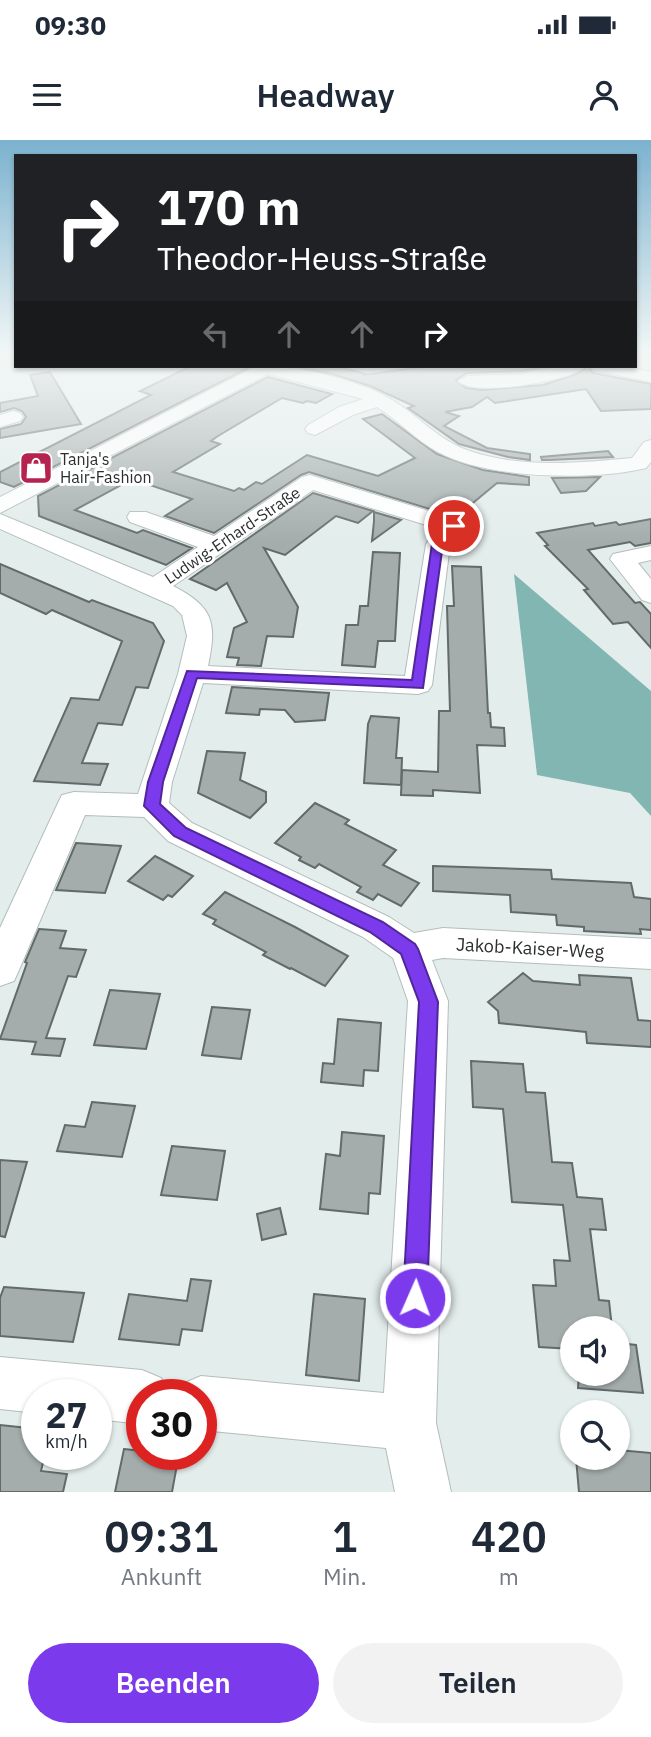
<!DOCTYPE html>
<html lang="de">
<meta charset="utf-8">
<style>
:root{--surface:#fff;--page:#f2f2f3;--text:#1f2937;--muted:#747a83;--accent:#7c3aed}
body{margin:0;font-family:"IBM Plex Sans",sans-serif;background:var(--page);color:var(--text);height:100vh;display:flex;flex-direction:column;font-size:26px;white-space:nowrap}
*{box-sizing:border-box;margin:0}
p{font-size:23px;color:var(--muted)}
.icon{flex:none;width:38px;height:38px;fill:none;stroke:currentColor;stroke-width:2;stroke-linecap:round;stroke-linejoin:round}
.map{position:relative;height:1352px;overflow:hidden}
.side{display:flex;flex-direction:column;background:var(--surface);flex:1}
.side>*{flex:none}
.top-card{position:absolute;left:14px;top:14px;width:623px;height:214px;border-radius:0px;box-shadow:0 2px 5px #0004;background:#202124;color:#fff;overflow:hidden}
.fabs{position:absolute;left:560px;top:1176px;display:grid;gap:14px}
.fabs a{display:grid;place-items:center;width:70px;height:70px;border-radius:50%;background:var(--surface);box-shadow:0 2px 5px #0004;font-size:35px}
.speed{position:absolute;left:21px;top:1239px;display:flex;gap:14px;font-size:35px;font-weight:700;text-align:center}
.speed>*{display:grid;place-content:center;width:91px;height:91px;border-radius:50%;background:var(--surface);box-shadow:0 2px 5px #0004;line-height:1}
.speed small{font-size:18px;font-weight:400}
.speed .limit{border:10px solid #d22;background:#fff;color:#111}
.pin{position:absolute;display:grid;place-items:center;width:60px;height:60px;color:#fff;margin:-30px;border:4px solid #fff;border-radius:50%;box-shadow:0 2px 7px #0007}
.me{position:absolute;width:77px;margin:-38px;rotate:2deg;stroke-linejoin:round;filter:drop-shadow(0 0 5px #0008)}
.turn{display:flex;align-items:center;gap:24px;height:147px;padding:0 28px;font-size:32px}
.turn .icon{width:91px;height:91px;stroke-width:2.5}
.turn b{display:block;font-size:49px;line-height:60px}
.lanes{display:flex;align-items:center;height:66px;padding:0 28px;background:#0003;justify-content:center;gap:35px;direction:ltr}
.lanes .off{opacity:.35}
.eta{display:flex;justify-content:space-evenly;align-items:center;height:119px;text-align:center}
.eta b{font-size:42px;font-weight:600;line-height:49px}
.action{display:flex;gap:14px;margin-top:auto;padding:14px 28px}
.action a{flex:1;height:80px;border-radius:42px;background:var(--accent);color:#fff;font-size:28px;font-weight:600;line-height:80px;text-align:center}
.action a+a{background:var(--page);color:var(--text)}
.status{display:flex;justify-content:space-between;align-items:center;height:49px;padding:0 35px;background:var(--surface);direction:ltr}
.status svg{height:19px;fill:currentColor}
header{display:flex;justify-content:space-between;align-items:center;height:91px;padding:0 28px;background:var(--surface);font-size:32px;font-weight:600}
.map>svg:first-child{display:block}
.forest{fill:#82b6b2}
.building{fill:#a4adac;stroke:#636b6a;stroke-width:2}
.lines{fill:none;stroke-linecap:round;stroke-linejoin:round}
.minor-casing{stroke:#b4bdbc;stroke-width:2}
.minor{fill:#fff;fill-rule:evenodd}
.route{fill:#7c3aed;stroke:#51269a;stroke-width:2}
.labels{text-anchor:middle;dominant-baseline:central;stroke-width:6;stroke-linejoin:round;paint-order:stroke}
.far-poi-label{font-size:16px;fill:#2b2e2e;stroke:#fff;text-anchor:start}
.far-street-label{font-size:16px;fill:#2b2e2e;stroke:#fff}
.street-label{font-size:18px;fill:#2b2e2e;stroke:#fff}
</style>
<div class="status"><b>09:30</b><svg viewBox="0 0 49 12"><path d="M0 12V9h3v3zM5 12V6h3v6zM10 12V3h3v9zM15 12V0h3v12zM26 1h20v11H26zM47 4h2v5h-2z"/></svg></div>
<header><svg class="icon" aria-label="menu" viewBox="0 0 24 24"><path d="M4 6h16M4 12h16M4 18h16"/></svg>Headway<svg class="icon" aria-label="person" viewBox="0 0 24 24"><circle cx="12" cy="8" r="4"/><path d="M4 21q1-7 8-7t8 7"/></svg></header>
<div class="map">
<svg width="651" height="1352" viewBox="0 0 651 1352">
<rect width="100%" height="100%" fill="#e3edec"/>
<!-- forest -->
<polygon class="forest" points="514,434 651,551 651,676 630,653 537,635"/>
<!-- building -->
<g class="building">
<polygon points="191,226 252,226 14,347 0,342 0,332 151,255 140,251"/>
<polygon points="290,226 335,226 366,234 363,235 430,226 548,226 522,231 467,233 456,240 466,248 482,250 543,245 577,234 588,226 593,233 651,244 651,269 601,271 586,249 495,263 487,257 472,267 445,272 459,276 444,286 487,308 530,314 530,320 508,317 459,304 408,268 414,266 370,246 332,234"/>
<polygon points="50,232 81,284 0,298 0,289 21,284 26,277 22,271 14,268 0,272 0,263 38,256 30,235"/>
<polygon points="268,237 332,254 316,263 307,261 303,263 282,258 218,296 211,301 220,304 173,332 234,351 239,348 244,350 256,342 262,344 307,315 378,336 415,318 363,279 382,274 437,314 483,330 529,337 529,345 497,343 456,377 309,332 301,335 214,393 165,376 192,359 132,339 75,370 137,393 143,390 192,408 166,425 39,376 38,356"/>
<polygon points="608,311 613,317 549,320 542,320 541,317"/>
<polygon points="600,337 586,351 561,353 552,338"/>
<polygon points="313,353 373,371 358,383 336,376 285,415 264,408 298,467 293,497 267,496 261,526 237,525 239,518 227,517 234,488 247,482 227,443 216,450 190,439"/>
<polygon points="374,372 401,380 372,401 374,381"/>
<polygon points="651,379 651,403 635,406 630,402 588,410 635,463 640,462 651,474 651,508 628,482 613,484 584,450 588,449 545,406 548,405 537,393 593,383 595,386 616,382 619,385"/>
<polygon points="373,412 400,413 395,501 378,501 375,527 342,525 346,485 358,485 360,466 368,466"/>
<polygon points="0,424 89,462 92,460 153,483 164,501 148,548 136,547 122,585 98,583 82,623 108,624 100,645 34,641 71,558 99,560 122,501 52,470 46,474 0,453"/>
<polygon points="452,426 481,427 488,573 490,573 491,587 504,588 505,606 477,605 480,653 433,650 433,656 401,655 402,630 438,632 439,571 450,571 447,466 454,466"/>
<polygon points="232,547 329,553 325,580 295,582 285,570 260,569 259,575 226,573"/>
<polygon points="371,576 399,578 396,618 402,618 401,645 364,643 368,584"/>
<polygon points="207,611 245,613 240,640 266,652 266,662 250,678 198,653"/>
<polygon points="315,663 349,680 345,684 396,710 383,725 419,743 401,766 378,754 373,760 357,752 361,747 319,724 315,728 299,720 301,717 275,703"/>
<polygon points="76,703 121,706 105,753 56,750"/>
<polygon points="155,716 193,736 172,757 168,755 163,760 128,741"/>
<polygon points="433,726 551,730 552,739 631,743 634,757 651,759 651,790 640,789 641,794 584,791 584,787 557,785 556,775 511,772 510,755 433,751"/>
<polygon points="225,752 295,787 348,816 325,846 291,828 290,829 263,815 266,812 213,784 216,780 203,774"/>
<polygon points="39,789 66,791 60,808 86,810 76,837 68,836 46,898 65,899 60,916 32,914 36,902 0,899 27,823 25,822"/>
<polygon points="523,833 533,841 580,845 579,835 631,838 638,880 651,881 651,907 587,903 586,892 499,883 498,871 488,862"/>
<polygon points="110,850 160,854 146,909 94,905"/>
<polygon points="212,867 250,870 241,919 202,915"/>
<polygon points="338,879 381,883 378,931 364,930 363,946 321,942 323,923 334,924"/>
<polygon points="471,921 523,924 526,952 545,953 552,1022 572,1023 577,1057 602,1059 606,1090 590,1089 599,1160 609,1161 612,1188 572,1188 572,1209 539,1207 533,1145 556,1146 554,1120 570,1121 563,1065 512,1062 503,969 473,967"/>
<polygon points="92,962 135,966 122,1017 57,1011 65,985 85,987"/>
<polygon points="342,992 384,996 380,1054 369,1053 368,1074 320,1069 326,1014 340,1016"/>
<polygon points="172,1006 225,1011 217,1060 161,1055"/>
<polygon points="0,1020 27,1022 5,1097 0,1096"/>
<polygon points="280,1068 286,1094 262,1100 257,1074"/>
<polygon points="191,1139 211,1141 202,1191 182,1189 179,1205 119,1199 129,1154 187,1161"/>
<polygon points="4,1147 84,1153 73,1202 0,1196 0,1158"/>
<polygon points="314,1154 365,1159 359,1241 306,1235"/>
<polygon points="618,1203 636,1205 643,1253 578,1248 579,1234 618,1234"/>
<polygon points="0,1285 37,1289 37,1314 45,1314 41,1331 67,1334 63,1352 0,1352"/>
<polygon points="124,1309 142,1311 142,1314 179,1314 172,1352 115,1352"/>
<polygon points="618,1310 651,1313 651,1352 579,1352 576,1318 618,1318"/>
</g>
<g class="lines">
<defs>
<g id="minor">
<path d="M257,226C299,226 365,240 400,265C422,280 441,301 467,310C519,329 578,323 632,318L644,302L651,300V322L646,328C594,341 486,339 438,312C416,300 399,281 377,267L353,275L315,295L308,293L305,289L308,285L339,267L363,259L268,234L0,373V357Z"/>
<path d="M560,226H585C571,242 472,257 458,241L467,236L522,234Z"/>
<polygon points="591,226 624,226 651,232 651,242 594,230"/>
<polygon points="13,271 20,273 23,277 20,281 0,287 0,275"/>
<path d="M310,335L462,381L466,386L450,405L432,545L428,551L418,554L203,543L172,642L169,663L192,683L389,777L414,793L443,788L651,799V829L443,818L432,820L448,861L436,1283L451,1352H395L386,1308L201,1290V1255H178L182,1244L201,1236L384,1253L408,861L393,818L363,797L168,701L144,677L85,675L19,830L14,841L0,846V788L58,663L62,655L74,652L138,654L178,534L187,496L182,475L173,466L0,389V374L153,437L198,407L130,382L127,377L130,372H146L214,396L302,337ZM313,350L439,389L426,404L405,536L208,526C217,483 214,467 173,446Z"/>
<polygon points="651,406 651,420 638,423 651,439 651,463 642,460 610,419 613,414"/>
<polygon points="0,1217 142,1230 161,1238 168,1255 142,1255 142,1284 96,1279 96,1255 37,1255 37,1273 0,1269"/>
</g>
</defs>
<!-- minor casing -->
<use href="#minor" class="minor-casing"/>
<!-- minor -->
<use href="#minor" class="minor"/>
</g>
<!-- sky -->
<linearGradient id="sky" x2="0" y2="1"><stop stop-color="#7bb2cf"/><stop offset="0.53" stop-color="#f2f7f6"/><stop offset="1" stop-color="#f2f7f6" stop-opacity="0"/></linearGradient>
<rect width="651" height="402" fill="url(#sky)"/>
<!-- route -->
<polygon class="route" points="450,384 460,386 443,404 423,548 197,538 163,642 160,664 186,688 383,782 415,804 418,809 438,862 427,1158 423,1167 415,1170 406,1167 403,1158 419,862 401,814 370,792 174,696 144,666 148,642 187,531 412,540 432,404"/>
<!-- icons -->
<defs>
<symbol id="shop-square" viewBox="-11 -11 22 22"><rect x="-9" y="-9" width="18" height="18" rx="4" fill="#b5244e" stroke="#fff"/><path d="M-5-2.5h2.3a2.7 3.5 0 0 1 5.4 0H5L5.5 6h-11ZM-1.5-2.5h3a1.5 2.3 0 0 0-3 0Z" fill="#fff"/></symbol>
</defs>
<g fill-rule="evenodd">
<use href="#shop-square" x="17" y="309" width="38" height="38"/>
</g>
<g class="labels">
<!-- far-poi labels -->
<g class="far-poi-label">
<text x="60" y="319">Tanja's<tspan x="60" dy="18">Hair-Fashion</tspan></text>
</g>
<!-- far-street labels -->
<g class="far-street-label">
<text transform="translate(232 395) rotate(-34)">Ludwig-Erhard-Straße</text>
</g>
<!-- street labels -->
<g class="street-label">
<text transform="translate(530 808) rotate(3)">Jakob-Kaiser-Weg</text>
</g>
</g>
</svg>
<div class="fabs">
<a><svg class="icon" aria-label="sound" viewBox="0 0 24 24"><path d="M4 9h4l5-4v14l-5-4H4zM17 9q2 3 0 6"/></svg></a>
<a><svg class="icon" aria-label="search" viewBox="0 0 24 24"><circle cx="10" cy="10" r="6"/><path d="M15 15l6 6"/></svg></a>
</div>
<div class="speed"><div>27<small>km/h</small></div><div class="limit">30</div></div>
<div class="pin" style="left:454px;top:386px;background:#d93025"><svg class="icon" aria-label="arrive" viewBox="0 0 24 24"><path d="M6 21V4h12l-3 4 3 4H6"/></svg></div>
<svg class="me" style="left:415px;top:1158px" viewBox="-20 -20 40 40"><circle r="17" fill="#7c3aed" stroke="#fff" stroke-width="3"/><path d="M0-11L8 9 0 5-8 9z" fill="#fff"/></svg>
<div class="top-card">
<div class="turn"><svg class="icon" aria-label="right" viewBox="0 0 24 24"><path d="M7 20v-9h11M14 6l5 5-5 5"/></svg><div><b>170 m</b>Theodor-Heuss-Straße</div></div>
<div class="lanes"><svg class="icon off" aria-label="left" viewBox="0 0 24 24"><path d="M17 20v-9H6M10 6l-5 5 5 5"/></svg><svg class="icon off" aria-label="ahead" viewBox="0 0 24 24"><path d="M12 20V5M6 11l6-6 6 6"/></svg><svg class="icon off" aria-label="ahead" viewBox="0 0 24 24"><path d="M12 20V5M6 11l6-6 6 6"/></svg><svg class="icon" aria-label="right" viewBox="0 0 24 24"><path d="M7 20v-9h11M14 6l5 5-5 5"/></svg></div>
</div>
</div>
<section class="side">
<div class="eta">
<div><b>09:31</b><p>Ankunft</p></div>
<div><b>1</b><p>Min.</p></div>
<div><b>420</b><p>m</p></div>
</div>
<div class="action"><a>Beenden</a><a>Teilen</a></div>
</section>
